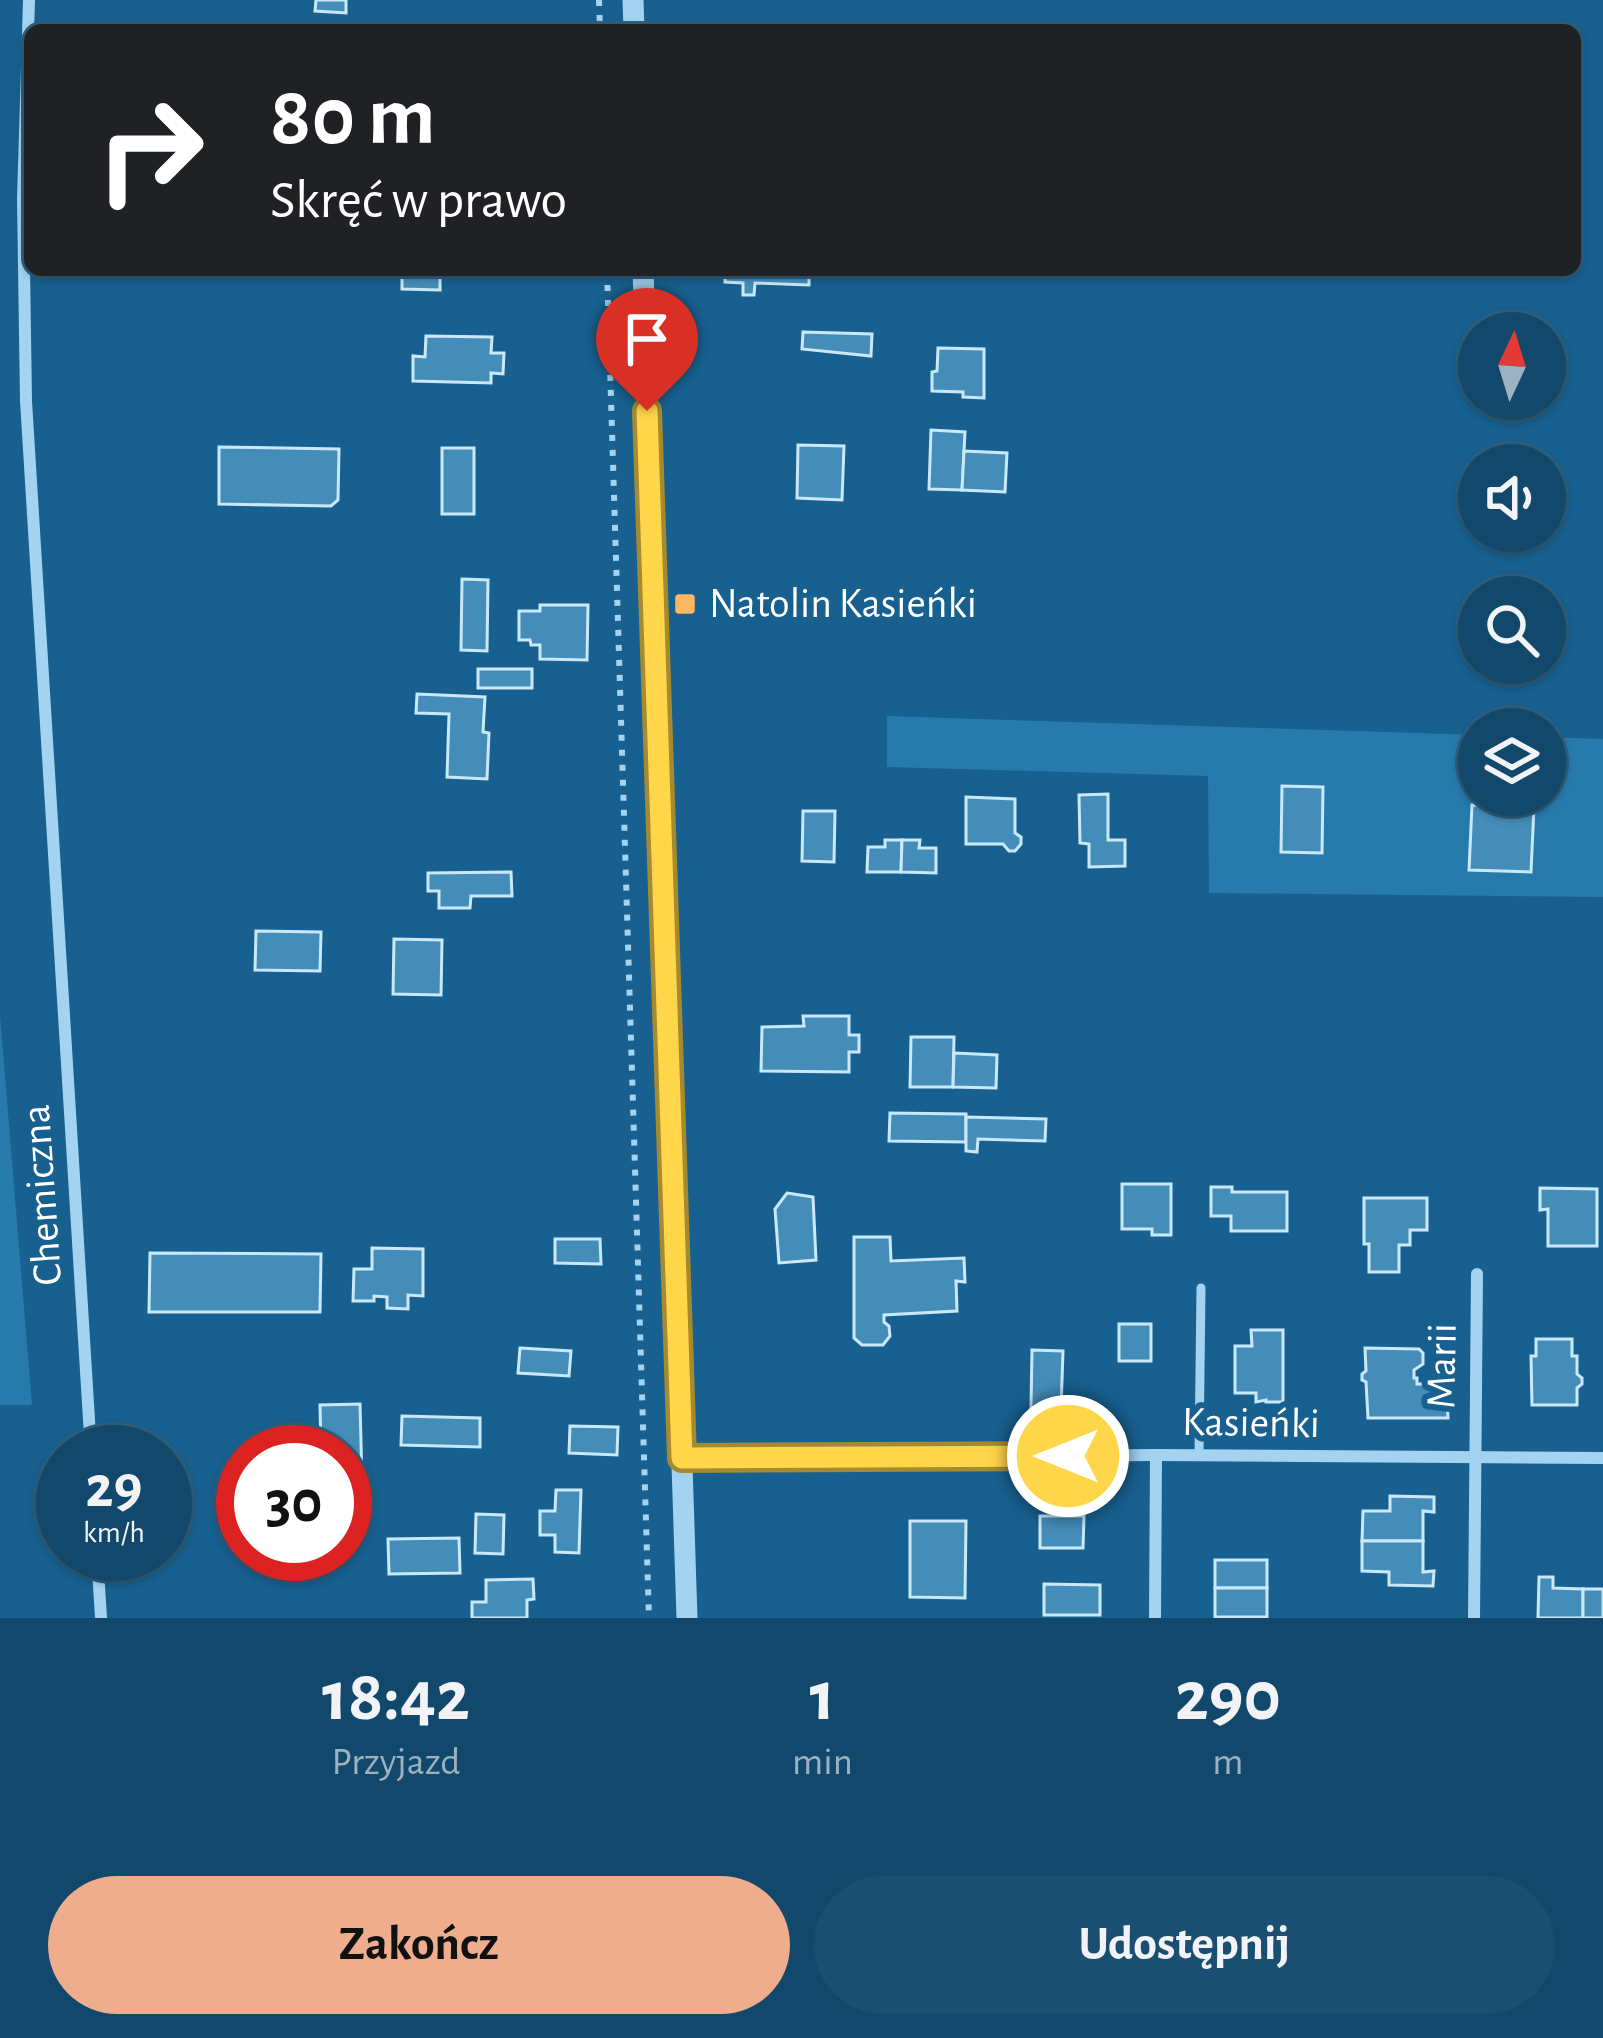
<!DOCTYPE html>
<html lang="pl">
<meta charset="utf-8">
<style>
:root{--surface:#11486b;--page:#1a4f71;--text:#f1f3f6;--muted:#9cb2c1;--line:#30607e;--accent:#eead8d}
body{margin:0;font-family:"Alegreya Sans",sans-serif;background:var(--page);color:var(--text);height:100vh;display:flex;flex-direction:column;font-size:45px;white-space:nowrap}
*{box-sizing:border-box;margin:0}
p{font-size:39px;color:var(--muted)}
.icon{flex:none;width:66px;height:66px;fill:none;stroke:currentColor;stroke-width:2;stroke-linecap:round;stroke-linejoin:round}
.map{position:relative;height:1618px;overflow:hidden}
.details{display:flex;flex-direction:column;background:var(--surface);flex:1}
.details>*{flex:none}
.guide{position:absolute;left:24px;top:24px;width:1557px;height:252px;border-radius:18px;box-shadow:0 3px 9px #0004,0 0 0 3px var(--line);background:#202124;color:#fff;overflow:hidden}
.needle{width:78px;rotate:4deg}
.controls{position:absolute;left:1458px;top:312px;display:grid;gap:24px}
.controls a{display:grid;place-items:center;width:108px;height:108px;border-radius:50%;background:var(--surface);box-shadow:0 3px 9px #0004,0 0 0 3px var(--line);font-size:60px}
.speed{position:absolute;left:36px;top:1425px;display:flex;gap:24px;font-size:60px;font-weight:700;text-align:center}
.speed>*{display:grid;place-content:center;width:156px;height:156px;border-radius:50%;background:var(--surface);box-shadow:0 3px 9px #0004,0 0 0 3px var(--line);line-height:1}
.speed small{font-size:30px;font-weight:400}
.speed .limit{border:18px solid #d22;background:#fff;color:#111}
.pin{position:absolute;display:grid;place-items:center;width:102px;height:102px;color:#fff;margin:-123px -51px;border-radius:50% 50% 50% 0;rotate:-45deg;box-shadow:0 0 12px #0007}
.pin .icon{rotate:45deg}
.me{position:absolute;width:132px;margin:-66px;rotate:270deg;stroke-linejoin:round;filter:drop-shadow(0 0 9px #0008)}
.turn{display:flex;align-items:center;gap:42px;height:252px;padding:0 48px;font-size:54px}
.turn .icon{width:156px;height:156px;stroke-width:2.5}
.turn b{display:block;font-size:84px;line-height:102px}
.eta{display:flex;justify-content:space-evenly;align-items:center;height:204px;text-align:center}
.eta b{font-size:72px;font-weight:700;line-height:84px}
.cta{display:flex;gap:24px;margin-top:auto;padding:24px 48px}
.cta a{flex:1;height:138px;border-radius:72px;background:var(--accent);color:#111;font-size:48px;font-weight:700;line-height:138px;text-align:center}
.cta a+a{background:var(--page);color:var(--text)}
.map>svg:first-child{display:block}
.green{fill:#267aac}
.building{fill:#448db9;stroke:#c9e9fb;stroke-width:3}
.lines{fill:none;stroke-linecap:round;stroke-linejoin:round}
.path{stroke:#a3d3f0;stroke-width:6;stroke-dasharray:6 9;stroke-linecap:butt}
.service{stroke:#a3d3f0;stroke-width:9}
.minor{stroke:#a3d3f0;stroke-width:12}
.tertiary{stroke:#a3d3f0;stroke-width:21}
.route-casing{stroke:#a68a30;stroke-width:30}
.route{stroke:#ffd54a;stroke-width:21}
.poi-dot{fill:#ffb662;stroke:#17608f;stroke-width:4.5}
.labels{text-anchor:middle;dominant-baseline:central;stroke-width:12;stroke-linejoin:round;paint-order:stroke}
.poi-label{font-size:42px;fill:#fff;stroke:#17608f;text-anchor:start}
.street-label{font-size:42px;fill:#fff;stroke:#17608f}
</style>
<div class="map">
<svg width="1603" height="1618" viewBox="0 0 1603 1618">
<rect width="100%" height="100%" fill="#17608f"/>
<!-- green -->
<g class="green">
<polygon points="887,716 1479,735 1479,795 1545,795 1545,737 1603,739 1603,897 1209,893 1208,776 887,767"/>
<polygon points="0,1015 32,1405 0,1405"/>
</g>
<!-- building -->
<g class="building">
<polygon points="316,0 346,0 346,13 315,11"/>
<polygon points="402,270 440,270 440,290 402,289"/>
<polygon points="725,270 809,270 809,285 755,283 754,295 743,295 743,283 725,282"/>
<polygon points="803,332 872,334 871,356 802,349"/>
<polygon points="426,336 492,337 491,353 504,353 503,374 491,373 491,383 413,381 413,356 425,357"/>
<polygon points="938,348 984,349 984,398 963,397 963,392 932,391 932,372 937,371"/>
<polygon points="931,430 965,432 962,490 929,489"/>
<polygon points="798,445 844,446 842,500 797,498"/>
<polygon points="219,447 339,449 338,500 331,506 219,504"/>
<rect x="442" y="448" width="32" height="66"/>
<polygon points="964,451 1007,453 1005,492 962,490"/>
<polygon points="462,579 488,580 487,651 461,650"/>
<polygon points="540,605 588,605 587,660 540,659 540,645 531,645 530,640 519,640 519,611 540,611"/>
<rect x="478" y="669" width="54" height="19"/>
<polygon points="417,694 485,697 483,732 489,733 487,779 447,777 449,714 416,713"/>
<polygon points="1282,786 1323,787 1322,853 1281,852"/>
<polygon points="1108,794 1108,840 1125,840 1125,866 1089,867 1089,844 1080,843 1079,795"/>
<polygon points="966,797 1015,799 1015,833 1021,837 1021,844 1015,851 1009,851 1003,844 966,844"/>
<polygon points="1472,805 1534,807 1531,872 1469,870"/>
<polygon points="803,811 835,811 834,862 802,861"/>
<polygon points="885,840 902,840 901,872 867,872 868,847 885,847"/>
<polygon points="902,840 920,840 919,848 936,848 936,873 901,872"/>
<polygon points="511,872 512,896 471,896 470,908 439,908 439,891 428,891 428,873"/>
<polygon points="256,931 321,932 320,971 255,970"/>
<polygon points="394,939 442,940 441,995 393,994"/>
<polygon points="803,1016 849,1016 849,1035 859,1035 859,1052 849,1052 849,1072 761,1071 762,1027 804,1026"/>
<polygon points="911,1037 954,1037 953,1087 910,1087"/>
<polygon points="954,1053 997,1055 996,1088 953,1087"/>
<polygon points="890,1113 966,1114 966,1142 889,1141"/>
<polygon points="966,1117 1046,1119 1045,1141 978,1139 977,1152 966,1151"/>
<polygon points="1122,1184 1171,1184 1171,1235 1152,1235 1152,1229 1122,1229"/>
<polygon points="1211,1187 1232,1187 1232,1192 1287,1192 1287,1231 1231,1231 1231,1216 1211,1216"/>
<polygon points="1540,1188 1597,1189 1597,1246 1548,1246 1548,1209 1540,1210"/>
<polygon points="787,1193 813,1197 816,1260 779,1263 775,1209"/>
<polygon points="1364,1198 1427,1198 1427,1230 1410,1230 1410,1245 1399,1245 1399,1272 1369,1272 1369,1244 1364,1244"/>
<polygon points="854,1237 890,1237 891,1261 964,1258 965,1282 956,1281 957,1311 884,1315 884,1322 889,1326 890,1336 883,1345 862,1345 854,1338"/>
<polygon points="555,1239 600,1239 601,1264 555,1263"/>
<polygon points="372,1248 423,1249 423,1296 408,1295 408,1309 387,1308 387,1297 374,1296 374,1301 353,1301 354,1269 372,1269"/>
<polygon points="150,1253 321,1254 320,1312 149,1312"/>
<rect x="1119" y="1324" width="32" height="37"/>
<polygon points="1251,1330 1283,1330 1283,1402 1266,1402 1266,1400 1256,1402 1256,1393 1235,1393 1235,1346 1252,1346"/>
<polygon points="1536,1339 1572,1339 1572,1356 1577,1356 1577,1374 1582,1378 1582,1384 1577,1388 1577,1405 1532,1405 1531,1356 1536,1356"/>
<polygon points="520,1348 571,1351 569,1376 518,1373"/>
<polygon points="1365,1348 1419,1349 1423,1353 1423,1364 1414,1370 1414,1378 1417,1378 1417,1384 1446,1384 1448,1418 1368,1418 1366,1382 1362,1380 1362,1374 1366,1371"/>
<polygon points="1032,1350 1063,1351 1061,1409 1031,1408"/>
<polygon points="360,1404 363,1520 345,1520 345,1452 321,1452 320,1405"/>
<polygon points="402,1416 480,1418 480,1447 401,1445"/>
<polygon points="570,1426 618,1427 617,1455 569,1453"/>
<polygon points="556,1490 581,1490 579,1553 555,1552 555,1535 540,1535 540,1511 555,1511"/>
<polygon points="1390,1496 1434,1497 1434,1512 1423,1511 1423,1541 1362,1541 1363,1511 1390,1511"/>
<polygon points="476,1514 504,1515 503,1554 475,1553"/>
<polygon points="1040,1516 1084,1516 1083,1548 1040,1548"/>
<polygon points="910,1521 966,1521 965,1598 910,1597"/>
<polygon points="459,1538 460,1573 389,1574 388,1539"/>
<polygon points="1362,1541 1423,1541 1423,1572 1434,1571 1433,1586 1389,1585 1389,1572 1362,1571"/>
<rect x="1215" y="1560" width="52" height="28"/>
<polygon points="1539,1577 1553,1577 1553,1588 1583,1589 1583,1618 1538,1618"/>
<polygon points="533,1579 534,1599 527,1600 527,1618 472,1618 472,1602 486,1602 486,1580"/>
<polygon points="1044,1584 1100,1585 1100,1615 1044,1615"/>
<rect x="1215" y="1588" width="52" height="29"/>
<rect x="1583" y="1589" width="20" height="29"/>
</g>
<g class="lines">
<!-- path -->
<g class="path">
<polyline points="599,0 600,30"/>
<polyline points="607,270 649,1618"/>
</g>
<!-- service -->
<polyline class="service" points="1199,1455 1201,1288"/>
<!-- minor -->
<g class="minor">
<polyline points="29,0 23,199 26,401 91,1452"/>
<polyline points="682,1458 1156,1455 1603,1458"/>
<polyline points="97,1554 101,1618"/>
<polyline points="1155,1618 1156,1455"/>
<polyline points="1474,1618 1477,1274"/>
</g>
<!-- tertiary -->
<g class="tertiary">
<polyline points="633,0 634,30"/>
<polyline points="643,270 687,1618"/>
</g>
</g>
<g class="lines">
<defs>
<polyline id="route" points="647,411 682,1458 1068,1456"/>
</defs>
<!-- route casing -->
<use href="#route" class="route-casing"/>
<!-- route -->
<use href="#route" class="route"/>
</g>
<!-- markers -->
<rect class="poi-dot" x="673" y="592" width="24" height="24" rx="6"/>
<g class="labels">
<!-- poi labels -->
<g class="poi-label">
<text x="709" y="604">Natolin Kasieńki</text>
</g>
<!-- street labels -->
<g class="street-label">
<text transform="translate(42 1195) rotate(-94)">Chemiczna</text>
<text transform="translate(1442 1366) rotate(-89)">Marii</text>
<text transform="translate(1251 1423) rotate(1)">Kasieńki</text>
</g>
</g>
</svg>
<div class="controls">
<a><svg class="needle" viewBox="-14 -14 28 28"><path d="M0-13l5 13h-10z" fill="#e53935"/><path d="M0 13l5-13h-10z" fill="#9cb2c1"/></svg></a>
<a><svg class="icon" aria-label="sound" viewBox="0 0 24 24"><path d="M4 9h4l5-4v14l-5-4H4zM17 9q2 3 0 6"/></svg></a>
<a><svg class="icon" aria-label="search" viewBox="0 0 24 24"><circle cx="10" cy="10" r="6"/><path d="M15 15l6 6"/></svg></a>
<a><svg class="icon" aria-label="layers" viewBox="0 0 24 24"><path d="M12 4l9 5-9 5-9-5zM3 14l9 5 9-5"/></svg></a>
</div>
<div class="speed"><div>29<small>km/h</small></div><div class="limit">30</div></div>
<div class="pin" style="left:647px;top:411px;background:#d93025"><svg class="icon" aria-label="arrive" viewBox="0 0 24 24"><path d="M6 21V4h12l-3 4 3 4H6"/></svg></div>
<svg class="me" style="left:1068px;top:1456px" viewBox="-20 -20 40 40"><circle r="17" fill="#ffd54a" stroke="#fff" stroke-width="3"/><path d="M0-11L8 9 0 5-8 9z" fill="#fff"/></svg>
<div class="guide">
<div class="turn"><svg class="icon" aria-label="right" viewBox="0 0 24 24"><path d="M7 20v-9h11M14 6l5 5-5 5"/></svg><div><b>80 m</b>Skręć w prawo</div></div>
</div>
</div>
<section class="details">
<div class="eta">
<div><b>18:42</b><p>Przyjazd</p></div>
<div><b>1</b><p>min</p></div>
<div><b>290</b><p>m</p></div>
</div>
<div class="cta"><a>Zakończ</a><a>Udostępnij</a></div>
</section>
